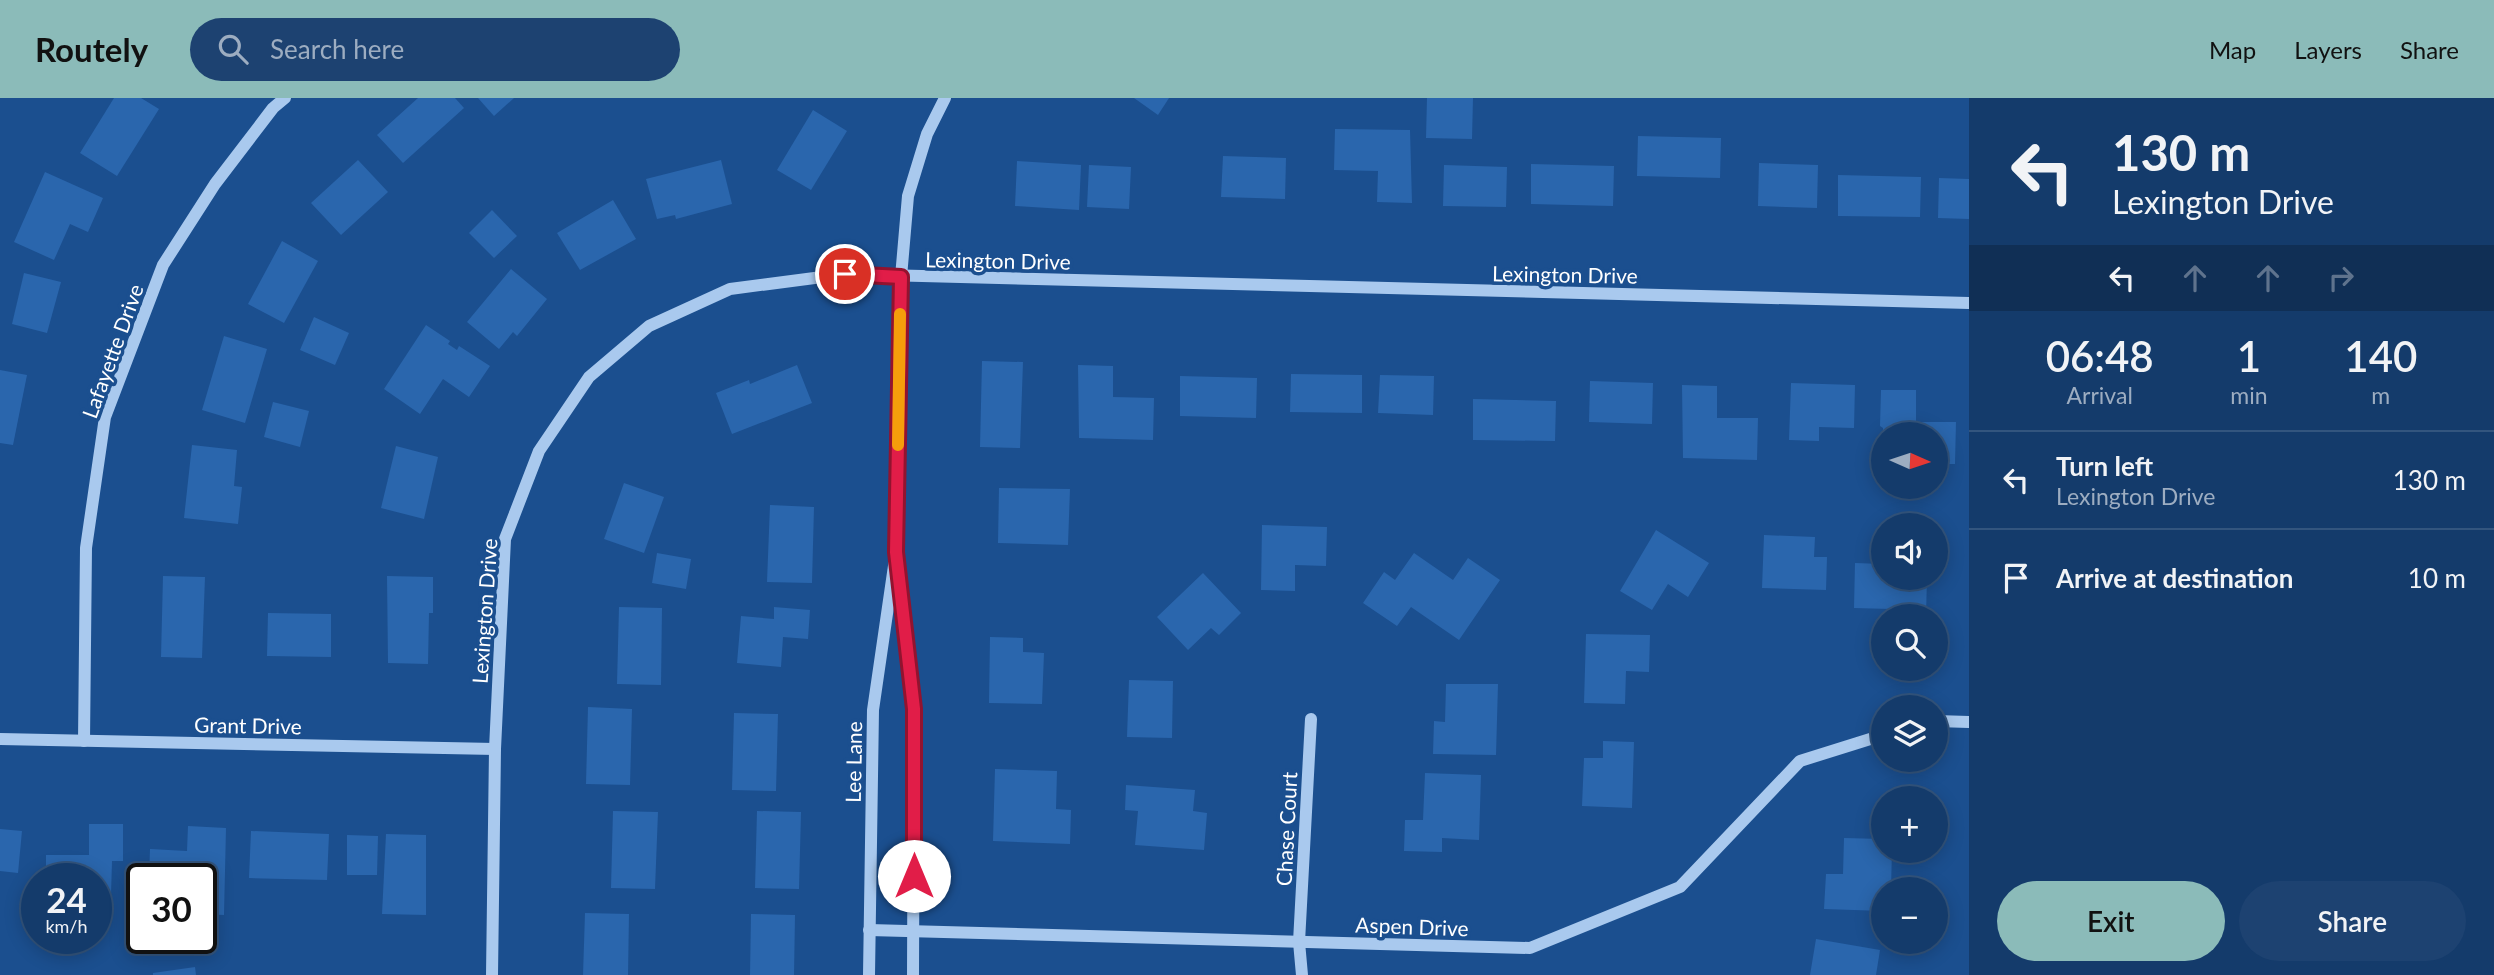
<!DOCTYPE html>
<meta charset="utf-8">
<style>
:root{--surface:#143b6b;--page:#1d4271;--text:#f1f3f6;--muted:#9dadc1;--line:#33557e;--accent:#8bbbb9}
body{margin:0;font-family:Lato,sans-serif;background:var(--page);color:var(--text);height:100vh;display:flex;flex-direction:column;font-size:26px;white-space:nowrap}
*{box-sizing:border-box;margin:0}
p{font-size:23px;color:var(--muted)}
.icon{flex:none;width:38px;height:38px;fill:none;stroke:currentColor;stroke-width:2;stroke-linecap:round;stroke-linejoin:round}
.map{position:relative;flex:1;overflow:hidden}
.panel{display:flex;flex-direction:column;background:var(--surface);width:525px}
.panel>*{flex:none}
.hud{background:#143b6b;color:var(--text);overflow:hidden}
.needle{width:46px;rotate:93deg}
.buttons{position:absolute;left:1871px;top:324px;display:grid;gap:14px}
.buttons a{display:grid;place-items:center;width:77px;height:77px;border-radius:50%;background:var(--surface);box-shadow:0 4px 18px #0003,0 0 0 2px var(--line);font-size:35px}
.speed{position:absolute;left:21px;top:765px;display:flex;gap:14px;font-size:35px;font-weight:700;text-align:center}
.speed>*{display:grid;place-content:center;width:91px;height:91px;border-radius:50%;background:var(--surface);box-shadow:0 4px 18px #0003,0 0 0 2px var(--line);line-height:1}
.speed small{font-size:18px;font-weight:400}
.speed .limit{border:4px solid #111;border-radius:10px;background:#fff;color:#111}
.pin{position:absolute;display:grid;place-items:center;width:60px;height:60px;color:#fff;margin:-30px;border:4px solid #fff;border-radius:50%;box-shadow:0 2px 7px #0007}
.me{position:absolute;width:77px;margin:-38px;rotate:0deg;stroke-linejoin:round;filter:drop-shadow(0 0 5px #0008)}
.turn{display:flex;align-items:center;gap:24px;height:147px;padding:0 28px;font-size:32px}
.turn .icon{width:91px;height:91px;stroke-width:2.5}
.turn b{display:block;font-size:49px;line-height:60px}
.lanes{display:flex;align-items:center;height:66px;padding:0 28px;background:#0003;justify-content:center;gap:35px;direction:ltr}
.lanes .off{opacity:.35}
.eta{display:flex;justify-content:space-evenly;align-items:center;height:119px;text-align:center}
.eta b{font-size:42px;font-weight:600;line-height:49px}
.primary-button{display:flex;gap:14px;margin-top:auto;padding:14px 28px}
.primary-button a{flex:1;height:80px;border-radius:42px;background:var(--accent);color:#111;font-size:28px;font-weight:600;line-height:80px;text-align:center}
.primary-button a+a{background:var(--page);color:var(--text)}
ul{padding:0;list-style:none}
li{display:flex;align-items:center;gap:21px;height:98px;padding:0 28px;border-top:2px solid var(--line)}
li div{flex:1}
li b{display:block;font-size:26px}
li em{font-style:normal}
header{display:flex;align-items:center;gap:42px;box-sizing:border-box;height:98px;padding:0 35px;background:var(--accent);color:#111}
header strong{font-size:33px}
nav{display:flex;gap:38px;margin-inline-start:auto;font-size:24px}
.search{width:490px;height:63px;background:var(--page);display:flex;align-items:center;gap:18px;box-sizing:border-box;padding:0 24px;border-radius:38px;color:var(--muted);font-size:26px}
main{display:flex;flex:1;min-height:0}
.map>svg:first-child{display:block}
.building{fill:#2a66ad}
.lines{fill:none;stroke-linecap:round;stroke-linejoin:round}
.minor{stroke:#a9c9ee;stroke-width:12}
.route-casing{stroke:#92132f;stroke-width:18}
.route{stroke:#e11d48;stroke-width:12}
.slow{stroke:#f59e0b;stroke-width:12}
.labels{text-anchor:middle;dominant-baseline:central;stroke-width:7;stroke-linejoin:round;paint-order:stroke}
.street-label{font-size:21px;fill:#fff;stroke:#1b4f8f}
</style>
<header>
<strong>Routely</strong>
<div class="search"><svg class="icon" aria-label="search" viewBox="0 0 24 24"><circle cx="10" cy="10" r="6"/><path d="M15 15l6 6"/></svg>Search here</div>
<nav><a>Map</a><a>Layers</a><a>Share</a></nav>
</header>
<main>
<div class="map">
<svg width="1969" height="877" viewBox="0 0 1969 877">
<rect width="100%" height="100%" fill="#1b4f8f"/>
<!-- building -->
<g class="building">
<polygon points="114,0 141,0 159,11 117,78 80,55"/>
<polygon points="418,0 455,0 464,10 403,65 377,37"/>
<polygon points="478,0 514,0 494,18"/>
<polygon points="1134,0 1169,0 1158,17"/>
<polygon points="1427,0 1473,0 1472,41 1426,40"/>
<polygon points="813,12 847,33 811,92 777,72"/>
<polygon points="1335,31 1410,32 1412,105 1377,104 1378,73 1334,72"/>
<polygon points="1638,38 1721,40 1720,80 1637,78"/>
<polygon points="1223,58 1286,60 1285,101 1221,99"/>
<polygon points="358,62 388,94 341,137 311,105"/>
<polygon points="721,62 732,106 676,121 675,117 657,121 646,81"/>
<polygon points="1017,63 1081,67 1079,112 1015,108"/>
<polygon points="1759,65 1818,67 1817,110 1758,108"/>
<polygon points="1531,66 1614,68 1613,108 1531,106"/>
<polygon points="1089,67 1131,69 1129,111 1087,109"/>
<polygon points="1444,67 1507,69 1506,109 1443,108"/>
<polygon points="45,74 103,100 88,134 70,126 54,162 14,144"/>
<polygon points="1838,77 1921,79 1920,119 1838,118"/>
<polygon points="1939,80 1969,81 1969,121 1938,120"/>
<polygon points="613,102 636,141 580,172 557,135"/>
<polygon points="492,112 517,138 494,160 469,135"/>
<polygon points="282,143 318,163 284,225 248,206"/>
<polygon points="511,171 547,201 517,238 513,234 499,251 467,224"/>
<polygon points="24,175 61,184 47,235 12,226"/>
<polygon points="314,219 349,235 335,267 300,252"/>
<polygon points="426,227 450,243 448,246 457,252 459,248 490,268 469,299 443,281 420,316 384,291"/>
<polygon points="224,238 267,251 245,325 202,312"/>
<polygon points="982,263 1023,264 1020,350 980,349"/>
<polygon points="797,267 812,305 732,336 716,295 749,282 750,286"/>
<polygon points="1078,267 1113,268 1113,299 1154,300 1153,342 1079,340"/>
<polygon points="0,272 27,277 13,347 0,345"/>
<polygon points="1291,276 1362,277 1362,315 1290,314"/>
<polygon points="1380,277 1434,278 1433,317 1378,315"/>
<polygon points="1180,278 1257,280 1256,320 1180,318"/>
<polygon points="1590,283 1653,285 1652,326 1589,324"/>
<polygon points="1791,285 1855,287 1854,330 1819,329 1819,343 1789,342"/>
<polygon points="1682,287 1717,288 1717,320 1758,320 1757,362 1683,360"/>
<polygon points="1881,292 1916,292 1916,324 1956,324 1955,366 1936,366 1936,336 1883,336 1883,330 1880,328"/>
<polygon points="1473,301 1556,303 1555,343 1473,342"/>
<polygon points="273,304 309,313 300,349 264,339"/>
<polygon points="192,347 237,352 234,388 242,389 238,426 184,420"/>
<polygon points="396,348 438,359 424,421 381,410"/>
<polygon points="624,385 664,399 644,455 604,441"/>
<polygon points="999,390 1070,391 1068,447 998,445"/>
<polygon points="770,407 814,409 812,485 767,484"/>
<polygon points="1262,427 1327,429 1326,468 1295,467 1295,493 1261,492"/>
<polygon points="1656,432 1709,465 1688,499 1668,486 1652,512 1620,493"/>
<polygon points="1764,437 1815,439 1814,459 1827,459 1826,492 1762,490"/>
<polygon points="657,455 691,461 686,491 652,485"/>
<polygon points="1414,455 1453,482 1468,460 1500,482 1459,542 1411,509 1397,528 1363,505 1384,474 1395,482"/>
<polygon points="1855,465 1883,466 1883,480 1927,480 1926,518 1890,518 1890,511 1854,510"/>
<polygon points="1203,475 1241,515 1219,537 1211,530 1188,552 1157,519"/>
<polygon points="163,478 205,479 202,560 161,559"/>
<polygon points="387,478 433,479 433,515 429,515 428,566 388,565"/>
<polygon points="619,509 662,510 661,587 617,586"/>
<polygon points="774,509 810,512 808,541 783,539 781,569 737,565 741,518 774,521"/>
<polygon points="268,515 331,516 331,559 267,558"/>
<polygon points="1586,536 1650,537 1649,574 1626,573 1625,606 1584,605"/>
<polygon points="990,539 1023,540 1023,554 1044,555 1042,606 989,605"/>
<polygon points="1129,582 1173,583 1172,640 1127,639"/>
<polygon points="1446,586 1498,586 1496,657 1433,656 1434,623 1445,624"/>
<polygon points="588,609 632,611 630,687 586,686"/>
<polygon points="734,615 778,616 776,693 732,692"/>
<polygon points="1603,643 1634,644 1632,710 1582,708 1584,660 1603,660"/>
<polygon points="995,671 1057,673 1056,711 1071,712 1070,746 993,743"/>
<polygon points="1425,675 1481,677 1479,742 1442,740 1442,754 1404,753 1405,722 1423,722"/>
<polygon points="1126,687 1195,692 1193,713 1207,715 1204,752 1135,747 1138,713 1125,712"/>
<polygon points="613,713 658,714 655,791 611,790"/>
<polygon points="757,713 801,714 799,791 755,790"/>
<polygon points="89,726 123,726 123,763 112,763 111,798 96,798 96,780 46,780 46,757 89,757"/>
<polygon points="188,728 226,730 224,817 201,816 201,780 149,780 150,751 187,753"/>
<polygon points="0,731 22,733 18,775 0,773"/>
<polygon points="251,733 329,736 327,782 249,780"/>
<polygon points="386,736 426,737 426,817 382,816"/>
<polygon points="347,737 378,738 377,777 347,777"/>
<polygon points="1844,740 1883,741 1883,752 1892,752 1891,791 1883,791 1883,813 1824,811 1826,776 1843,776"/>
<polygon points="585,815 629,816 628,877 583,877"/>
<polygon points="751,816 795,817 794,877 750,877"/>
<polygon points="1816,841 1880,852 1876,877 1810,877"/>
<polygon points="195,869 196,877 153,877 153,875"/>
</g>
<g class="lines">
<!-- minor -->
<g class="minor">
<polyline points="898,472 914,611 913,877"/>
<polyline points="1936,623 1969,624"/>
<polyline points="0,641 495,651"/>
<polyline points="84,643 86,450 105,319 163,167 215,86 273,10 285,0"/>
<polyline points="869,832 1530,850 1680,789 1800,663 1883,637"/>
<polyline points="492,877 495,651 505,441 539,353 589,279 649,228 730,191 845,176 1969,205"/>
<polyline points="869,877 873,612 896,454 901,179 908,98 927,36 945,0"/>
<polyline points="1302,877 1299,844 1311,621"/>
</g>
</g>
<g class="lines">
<defs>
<polyline id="route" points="845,176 901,179 896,454 914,611 914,778"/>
</defs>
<!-- route casing -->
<use href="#route" class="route-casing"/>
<!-- route -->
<use href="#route" class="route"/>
<!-- slow -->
<polyline class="slow" points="898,347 900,216"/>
</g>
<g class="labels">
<!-- street labels -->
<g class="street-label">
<text transform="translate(998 162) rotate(1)">Lexington Drive</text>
<text transform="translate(1565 176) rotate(1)">Lexington Drive</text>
<text transform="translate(112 253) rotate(-70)">Lafayette Drive</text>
<text transform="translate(484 513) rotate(-86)">Lexington Drive</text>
<text transform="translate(248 627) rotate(1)">Grant Drive</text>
<text transform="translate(853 664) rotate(-89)">Lee Lane</text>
<text transform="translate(1286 731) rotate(-87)">Chase Court</text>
<text transform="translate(1412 828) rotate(2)">Aspen Drive</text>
</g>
</g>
</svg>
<div class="buttons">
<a><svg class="needle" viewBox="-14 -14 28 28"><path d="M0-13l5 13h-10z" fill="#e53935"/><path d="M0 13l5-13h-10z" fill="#9dadc1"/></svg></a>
<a><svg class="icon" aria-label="sound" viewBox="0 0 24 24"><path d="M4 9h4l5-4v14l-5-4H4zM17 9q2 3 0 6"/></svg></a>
<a><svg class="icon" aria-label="search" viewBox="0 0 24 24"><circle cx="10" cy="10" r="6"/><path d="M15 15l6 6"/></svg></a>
<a><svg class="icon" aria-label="layers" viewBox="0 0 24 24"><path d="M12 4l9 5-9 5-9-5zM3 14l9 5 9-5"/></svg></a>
<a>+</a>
<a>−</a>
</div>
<div class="speed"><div>24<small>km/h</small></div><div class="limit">30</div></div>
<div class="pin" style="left:845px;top:176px;background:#d93025"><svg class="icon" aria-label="arrive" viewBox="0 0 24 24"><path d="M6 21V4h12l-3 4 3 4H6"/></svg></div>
<svg class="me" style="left:914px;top:778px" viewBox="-20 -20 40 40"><circle r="19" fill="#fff"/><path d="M0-13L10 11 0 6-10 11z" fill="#e11d48"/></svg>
</div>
<section class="panel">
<div class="hud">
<div class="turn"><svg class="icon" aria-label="left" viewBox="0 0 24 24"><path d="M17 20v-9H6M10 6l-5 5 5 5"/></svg><div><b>130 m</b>Lexington Drive</div></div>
<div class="lanes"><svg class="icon" aria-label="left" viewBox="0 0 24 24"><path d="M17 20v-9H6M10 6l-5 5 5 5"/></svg><svg class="icon off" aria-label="ahead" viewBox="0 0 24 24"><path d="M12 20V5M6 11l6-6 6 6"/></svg><svg class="icon off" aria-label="ahead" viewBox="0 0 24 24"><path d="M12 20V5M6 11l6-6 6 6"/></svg><svg class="icon off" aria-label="right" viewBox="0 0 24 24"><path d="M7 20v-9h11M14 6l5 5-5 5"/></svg></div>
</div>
<div class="eta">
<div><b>06:48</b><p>Arrival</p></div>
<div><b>1</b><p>min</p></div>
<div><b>140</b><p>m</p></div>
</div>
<ul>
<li><svg class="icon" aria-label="left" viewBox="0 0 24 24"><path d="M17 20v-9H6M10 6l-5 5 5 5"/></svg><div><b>Turn left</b><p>Lexington Drive</p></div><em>130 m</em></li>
<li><svg class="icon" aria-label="arrive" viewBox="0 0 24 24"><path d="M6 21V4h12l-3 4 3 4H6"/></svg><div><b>Arrive at destination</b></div><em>10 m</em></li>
</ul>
<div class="primary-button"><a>Exit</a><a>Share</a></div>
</section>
</main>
